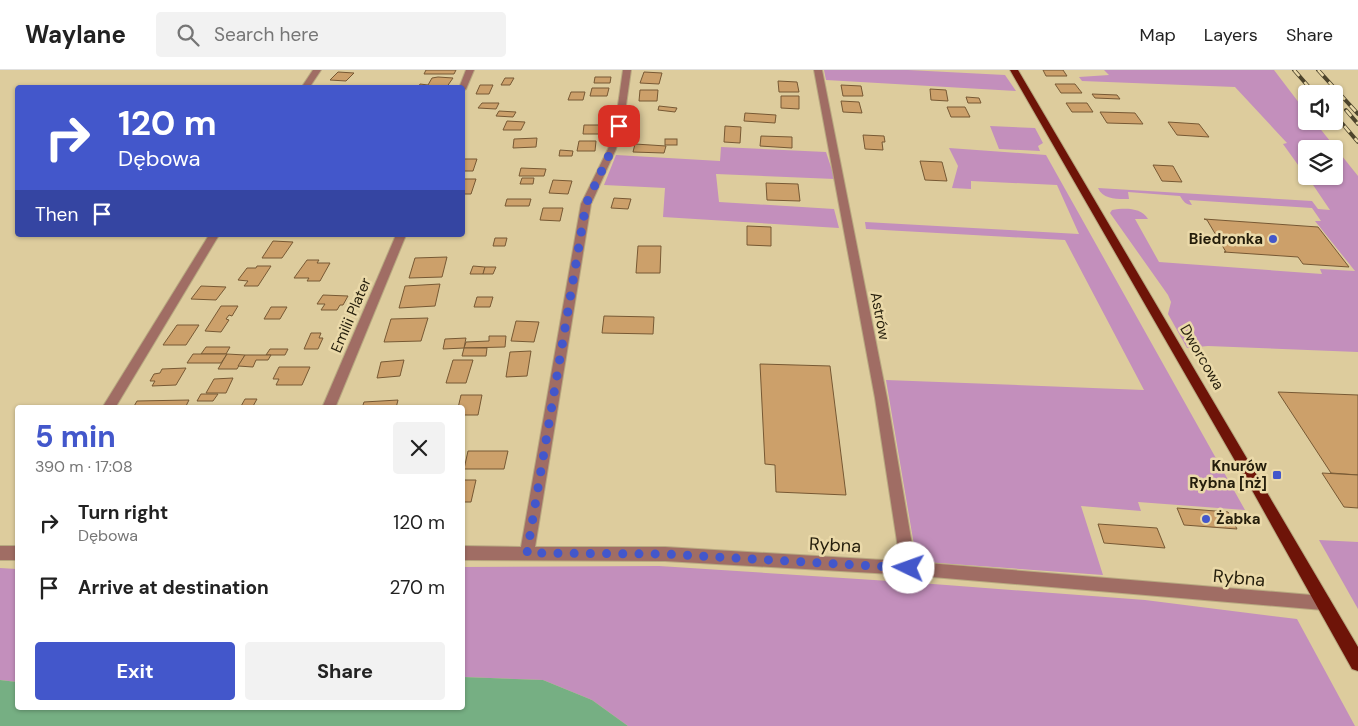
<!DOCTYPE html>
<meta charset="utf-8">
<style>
:root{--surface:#fff;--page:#f2f2f2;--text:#222;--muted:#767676;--line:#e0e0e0;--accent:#4357cb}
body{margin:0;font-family:"DM Sans",sans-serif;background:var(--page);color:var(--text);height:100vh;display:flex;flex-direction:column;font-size:19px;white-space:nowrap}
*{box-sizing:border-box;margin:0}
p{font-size:16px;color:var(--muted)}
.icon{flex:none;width:28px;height:28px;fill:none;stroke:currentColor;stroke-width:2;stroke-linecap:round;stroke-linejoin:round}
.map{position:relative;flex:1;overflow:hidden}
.panel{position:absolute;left:15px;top:335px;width:450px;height:305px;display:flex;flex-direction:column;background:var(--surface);border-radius:5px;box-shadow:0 1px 4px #0004}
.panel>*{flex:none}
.top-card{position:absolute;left:15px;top:15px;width:450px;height:152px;border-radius:5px;box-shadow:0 1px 4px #0004;background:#4357cb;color:#fff;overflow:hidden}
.controls{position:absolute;left:1298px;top:15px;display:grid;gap:10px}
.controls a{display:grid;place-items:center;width:45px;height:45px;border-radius:5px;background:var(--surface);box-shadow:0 1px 4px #0004;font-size:25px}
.pin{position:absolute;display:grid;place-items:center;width:42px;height:42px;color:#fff;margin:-21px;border-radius:10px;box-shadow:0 2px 8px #0006}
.me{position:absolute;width:55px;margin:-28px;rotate:273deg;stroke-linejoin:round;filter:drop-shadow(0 0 4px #0008)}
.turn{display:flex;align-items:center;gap:18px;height:105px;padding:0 20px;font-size:22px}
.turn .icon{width:65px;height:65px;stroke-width:2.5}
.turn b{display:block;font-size:35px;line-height:42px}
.then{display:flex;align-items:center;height:48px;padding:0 20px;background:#0003;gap:10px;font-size:19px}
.round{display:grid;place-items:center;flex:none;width:52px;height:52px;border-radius:5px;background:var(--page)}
.head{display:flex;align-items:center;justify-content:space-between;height:85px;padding:0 20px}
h1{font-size:30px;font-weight:700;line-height:38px;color:var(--accent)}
.button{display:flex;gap:10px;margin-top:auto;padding:10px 20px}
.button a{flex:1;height:58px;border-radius:5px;background:var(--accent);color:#fff;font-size:20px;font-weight:700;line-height:58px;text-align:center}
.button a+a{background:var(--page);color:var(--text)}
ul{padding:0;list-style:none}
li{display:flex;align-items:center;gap:15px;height:65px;padding:0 20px}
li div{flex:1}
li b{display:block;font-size:19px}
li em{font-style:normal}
header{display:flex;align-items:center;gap:30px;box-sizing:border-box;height:70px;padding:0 25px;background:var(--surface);border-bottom:1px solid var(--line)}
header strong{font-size:24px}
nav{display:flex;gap:28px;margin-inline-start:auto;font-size:18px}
.search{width:350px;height:45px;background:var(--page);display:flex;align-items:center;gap:12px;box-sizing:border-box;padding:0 18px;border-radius:5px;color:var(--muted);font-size:19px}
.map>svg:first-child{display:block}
.green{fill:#c38fbc}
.water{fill:#76af83}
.building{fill:#cca06a;stroke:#775934}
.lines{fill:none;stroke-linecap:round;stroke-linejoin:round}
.minor-casing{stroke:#b8a980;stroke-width:2}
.major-casing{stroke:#b8a980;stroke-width:2}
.minor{fill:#a06d64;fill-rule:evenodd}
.major{fill:#6e1408;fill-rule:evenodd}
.rail-casing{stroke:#4d442c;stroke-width:4}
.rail{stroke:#ead9a9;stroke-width:2.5;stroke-dasharray:8;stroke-linecap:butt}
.route{stroke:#4357cb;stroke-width:9;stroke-dasharray:0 16.2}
.poi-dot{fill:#4357cb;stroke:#ead9a9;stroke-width:2}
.labels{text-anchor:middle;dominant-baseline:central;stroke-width:5;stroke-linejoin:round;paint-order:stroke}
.poi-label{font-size:15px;font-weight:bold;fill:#241d0b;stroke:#ead9a9;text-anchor:end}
.street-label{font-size:15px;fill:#241d0b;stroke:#ead9a9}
.near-street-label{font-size:18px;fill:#241d0b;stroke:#ead9a9}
</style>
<header>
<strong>Waylane</strong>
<div class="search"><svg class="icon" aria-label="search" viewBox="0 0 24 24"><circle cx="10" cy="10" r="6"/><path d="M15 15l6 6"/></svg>Search here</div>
<nav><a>Map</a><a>Layers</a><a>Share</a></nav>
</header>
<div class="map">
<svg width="1358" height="656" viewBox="0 0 1358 656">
<rect width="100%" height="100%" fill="#ddcc9d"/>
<!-- green -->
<g class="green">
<polygon points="824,0 908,0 1005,5 1016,21 826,10"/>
<path d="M1104,0H1274L1306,42V51H1314L1358,106V282L1208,276L1187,278L1168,244L1171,232L1168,225L1110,143L1112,140C1124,138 1141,137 1148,149H1135L1159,192L1322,204L1320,199L1355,201L1315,151H1321L1312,138L1189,130L1192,135C1186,135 1183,131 1180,126L1128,122L1129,129C1118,129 1103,130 1098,118L1312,131L1318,139L1330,140L1307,106H1334V79H1306V106L1283,74L1287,73L1235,17L1082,11L1079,7L1109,5Z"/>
<polygon points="990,56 1035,58 1043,73 1038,76 1040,81 999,79"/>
<polygon points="721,77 826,82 835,109 716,104 719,132 834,139 839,158 663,147 665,118 604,115 616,85 720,91"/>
<polygon points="949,78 1046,85 1245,440 1138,432 1141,441 1081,436 1103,505 924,492 915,481 886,310 1144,320 1065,170 866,159 865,152 1079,164 1057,115 971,111 971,119 952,118 958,96"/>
<polygon points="1319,470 1358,472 1358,539"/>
<polygon points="659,496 920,513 1145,530 1297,549 1355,656 628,656 592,630 543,610 463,607 463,497"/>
<polygon points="0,498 17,499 17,612 0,610"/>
</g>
<!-- water -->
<polygon class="water" points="463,607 543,610 592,630 628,656 0,656 0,610 17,612 18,638 462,638"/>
<!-- building -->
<g class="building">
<polygon points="426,0 456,0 454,4 424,4"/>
<polygon points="1043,0 1063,0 1067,6 1046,6"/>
<polygon points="338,2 354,3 346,11 330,10"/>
<polygon points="644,2 662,3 659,14 640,13"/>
<polygon points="595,7 611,7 610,13 594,13"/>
<polygon points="432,8 438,7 453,8 446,18 418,18 420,14 428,15"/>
<polygon points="505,8 514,8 510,15 501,15"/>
<polygon points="778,11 797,12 799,22 779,22"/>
<polygon points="1055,14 1075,14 1082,23 1061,23"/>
<polygon points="480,15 493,15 489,24 476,24"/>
<polygon points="841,15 861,16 863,26 843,26"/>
<polygon points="592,18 609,18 607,26 590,26"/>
<polygon points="930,19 946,20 948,31 931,30"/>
<polygon points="640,20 658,20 657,31 639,31"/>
<polygon points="571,22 585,22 583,30 568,30"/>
<polygon points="1092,24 1117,25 1120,29 1095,28"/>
<polygon points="781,26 799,26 799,39 781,38"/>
<polygon points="966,27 979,28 981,33 968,33"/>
<polygon points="841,31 859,32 862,43 843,42"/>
<polygon points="482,33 499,33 496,39 478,38"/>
<polygon points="1066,33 1087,33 1093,42 1072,42"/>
<polygon points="659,36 677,38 675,42 658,40"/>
<polygon points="947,37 965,37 970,47 951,47"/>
<polygon points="499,41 516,42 513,47 496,46"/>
<polygon points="1100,42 1135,43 1143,54 1107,53"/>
<polygon points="745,43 776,45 775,53 744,51"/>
<polygon points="507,51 525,52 521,60 503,60"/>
<polygon points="1168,52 1199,54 1209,67 1177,65"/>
<polygon points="584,55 602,55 602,64 583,64"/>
<polygon points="725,56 741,57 740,73 724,72"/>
<polygon points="863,65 884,66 885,72 882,72 883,80 865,79"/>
<polygon points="761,66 792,67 792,78 760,76"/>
<polygon points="537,68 536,77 513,78 514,69"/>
<rect x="665" y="69" width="12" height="6"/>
<polygon points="579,71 596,71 595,81 577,81"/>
<polygon points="635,74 666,76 664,83 633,82"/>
<polygon points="560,80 573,81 572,86 559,86"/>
<polygon points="462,89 477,89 473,101 462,101"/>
<polygon points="920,91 942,92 947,111 925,110"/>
<polygon points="1153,95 1173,96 1182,112 1162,111"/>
<polygon points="521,98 546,99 544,106 519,106"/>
<polygon points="522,108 534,108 533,114 520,114"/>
<polygon points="462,109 476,109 471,124 462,124"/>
<polygon points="553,110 572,111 568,124 549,123"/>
<polygon points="766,113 798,114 800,131 767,130"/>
<polygon points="614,128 631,129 628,139 611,138"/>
<polygon points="507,129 531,129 529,136 505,136"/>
<polygon points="543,138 563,138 560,151 540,150"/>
<polygon points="1204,149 1318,157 1349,197 1303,194 1298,187 1224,182 1226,182 1207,150"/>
<polygon points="747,156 771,157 771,176 747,175"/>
<polygon points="495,168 507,168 505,176 493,176"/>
<polygon points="273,171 293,172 282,188 262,188"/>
<polygon points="638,176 661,176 660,203 636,203"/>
<polygon points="447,187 442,207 409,208 415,188"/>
<polygon points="307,190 319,190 317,193 330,193 320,211 307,211 309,208 294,208"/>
<polygon points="257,196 271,196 258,216 244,216 248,211 238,210 247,198 256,198"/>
<polygon points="473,196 485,197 483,204 470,204"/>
<polygon points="485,197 496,197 493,204 483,204"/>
<polygon points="440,214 435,236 399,238 405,216"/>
<polygon points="201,216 226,217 216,230 191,229"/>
<polygon points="323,225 348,226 343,235 340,235 337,240 321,240 325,234 317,234"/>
<polygon points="477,227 493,227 490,237 474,237"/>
<polygon points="221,236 238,236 232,246 229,245 226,249 229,250 221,262 205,261"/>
<polygon points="271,237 287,237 280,249 264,249"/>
<polygon points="604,246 654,247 653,264 602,263"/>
<polygon points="428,248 421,271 384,272 391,249"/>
<polygon points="516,251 539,252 534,272 511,271"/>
<polygon points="177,255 199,255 186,275 163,275"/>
<polygon points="311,263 321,263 319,268 323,268 318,279 304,279"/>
<polygon points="489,266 506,266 505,277 464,278 466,272 489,271"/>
<polygon points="466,268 464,278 443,279 445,269"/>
<polygon points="206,277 230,277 226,284 201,284"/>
<polygon points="464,278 487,278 486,286 462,286"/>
<polygon points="270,279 288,279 285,285 266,285"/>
<polygon points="531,281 527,306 506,307 510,282"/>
<polygon points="193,284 227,284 221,293 187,293"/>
<polygon points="227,284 245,285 237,299 218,299"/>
<polygon points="245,285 271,285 268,290 256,290 253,297 238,296"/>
<polygon points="404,290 400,306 377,308 381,292"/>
<polygon points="453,290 473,290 466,313 446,313"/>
<polygon points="760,294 830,296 846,425 776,422 775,395 765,394"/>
<polygon points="279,297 310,297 302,315 276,315 279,309 273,309"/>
<polygon points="186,298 176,315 152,316 155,311 150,311 154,304 160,303 162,299"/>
<polygon points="233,308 226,323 206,323 214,309"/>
<polygon points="1278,322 1358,325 1358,405 1331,403"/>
<polygon points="201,324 218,324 213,331 197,331"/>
<polygon points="461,325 482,325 478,345 462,345 462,338 458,338"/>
<polygon points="245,329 257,329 252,338 240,338"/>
<polygon points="189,330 185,338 133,338 137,331"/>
<polygon points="398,330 396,338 362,338 364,332"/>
<polygon points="468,381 508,381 504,399 464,399"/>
<polygon points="1322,403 1358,405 1358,438 1344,437"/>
<polygon points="462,410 476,410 471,432 462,432"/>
<polygon points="1177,438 1228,442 1237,459 1184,455"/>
<polygon points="1098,454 1157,458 1165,478 1104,473"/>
</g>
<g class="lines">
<defs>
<g id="minor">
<polygon points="313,0 321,0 309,18 301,18"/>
<polygon points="466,0 474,0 466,19 462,21 462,18 459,18"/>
<polygon points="623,0 631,0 623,56 616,79 591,134 535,477 665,477 900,491 875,328 814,0 822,0 887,328 915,492 1323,526 1329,528 1331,533 1329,538 1323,540 909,505 665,491 462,490 462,476 521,477 581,134 608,79 615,56"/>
<polygon points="209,165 219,165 115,338 102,338"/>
<polygon points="396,165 406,165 335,338 322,338"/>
<rect x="0" y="476" width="18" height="14"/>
</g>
<polygon id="major" points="1010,0 1018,0 1358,577 1358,601 1352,599 1253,422"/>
</defs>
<!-- minor casing -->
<use href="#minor" class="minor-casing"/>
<!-- major casing -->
<use href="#major" class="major-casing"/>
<!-- minor -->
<use href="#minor" class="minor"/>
<!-- major -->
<use href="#major" class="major"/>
<defs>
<g id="rail">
<polyline points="1294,0 1315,24"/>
<polyline points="1318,0 1358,44"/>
<polyline points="1346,40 1358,54"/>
<polyline points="1334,44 1358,72"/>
</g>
</defs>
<!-- rail casing -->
<use href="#rail" class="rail-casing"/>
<!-- rail -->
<use href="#rail" class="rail"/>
</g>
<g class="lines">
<!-- route -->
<polyline class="route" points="619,56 612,79 586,134 527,483 665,484 909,498"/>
</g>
<!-- markers -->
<g class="poi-dot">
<circle cx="1273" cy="169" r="5"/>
<rect x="1272" y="400" width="10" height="10" rx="2.5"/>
<circle cx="1206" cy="449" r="5"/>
</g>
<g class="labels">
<!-- poi labels -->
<g class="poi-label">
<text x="1263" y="169">Biedronka</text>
<text x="1267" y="396">Knurów<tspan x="1267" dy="17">Rybna [nż]</tspan></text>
<text x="1216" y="449" text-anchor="start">Żabka</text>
</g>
<!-- street labels -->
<g class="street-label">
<text transform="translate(351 245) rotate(-67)">Emilii Plater</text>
<text transform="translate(880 246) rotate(79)">Astrów</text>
<text transform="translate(1202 287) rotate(60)">Dworcowa</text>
</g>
<!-- near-street labels -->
<g class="near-street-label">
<text transform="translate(835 475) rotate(3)">Rybna</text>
<text transform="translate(1239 508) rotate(5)">Rybna</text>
</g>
</g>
</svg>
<div class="controls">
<a><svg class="icon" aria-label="sound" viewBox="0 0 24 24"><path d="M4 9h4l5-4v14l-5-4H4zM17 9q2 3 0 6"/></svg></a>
<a><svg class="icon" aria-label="layers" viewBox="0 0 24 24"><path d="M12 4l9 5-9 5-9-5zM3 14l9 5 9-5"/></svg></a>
</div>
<div class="pin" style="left:619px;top:56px;background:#d93025"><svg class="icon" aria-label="arrive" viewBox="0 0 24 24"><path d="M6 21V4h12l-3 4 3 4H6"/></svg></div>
<svg class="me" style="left:909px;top:498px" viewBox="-20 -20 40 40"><circle r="19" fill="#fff"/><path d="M0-13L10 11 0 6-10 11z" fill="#4357cb"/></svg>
<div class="top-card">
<div class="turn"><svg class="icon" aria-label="right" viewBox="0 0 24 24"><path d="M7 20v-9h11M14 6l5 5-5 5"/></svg><div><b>120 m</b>Dębowa</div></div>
<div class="then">Then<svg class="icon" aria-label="arrive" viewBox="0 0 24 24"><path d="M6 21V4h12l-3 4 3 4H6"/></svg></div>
</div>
<section class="panel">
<div class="head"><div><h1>5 min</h1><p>390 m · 17:08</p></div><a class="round"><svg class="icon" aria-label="close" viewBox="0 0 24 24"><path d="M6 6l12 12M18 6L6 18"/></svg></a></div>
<ul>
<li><svg class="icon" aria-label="right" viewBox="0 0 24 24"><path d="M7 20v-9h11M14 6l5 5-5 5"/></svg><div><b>Turn right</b><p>Dębowa</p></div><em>120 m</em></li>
<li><svg class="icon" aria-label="arrive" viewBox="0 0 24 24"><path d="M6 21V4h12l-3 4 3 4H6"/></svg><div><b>Arrive at destination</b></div><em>270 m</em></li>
</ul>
<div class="button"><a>Exit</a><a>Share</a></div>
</section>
</div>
